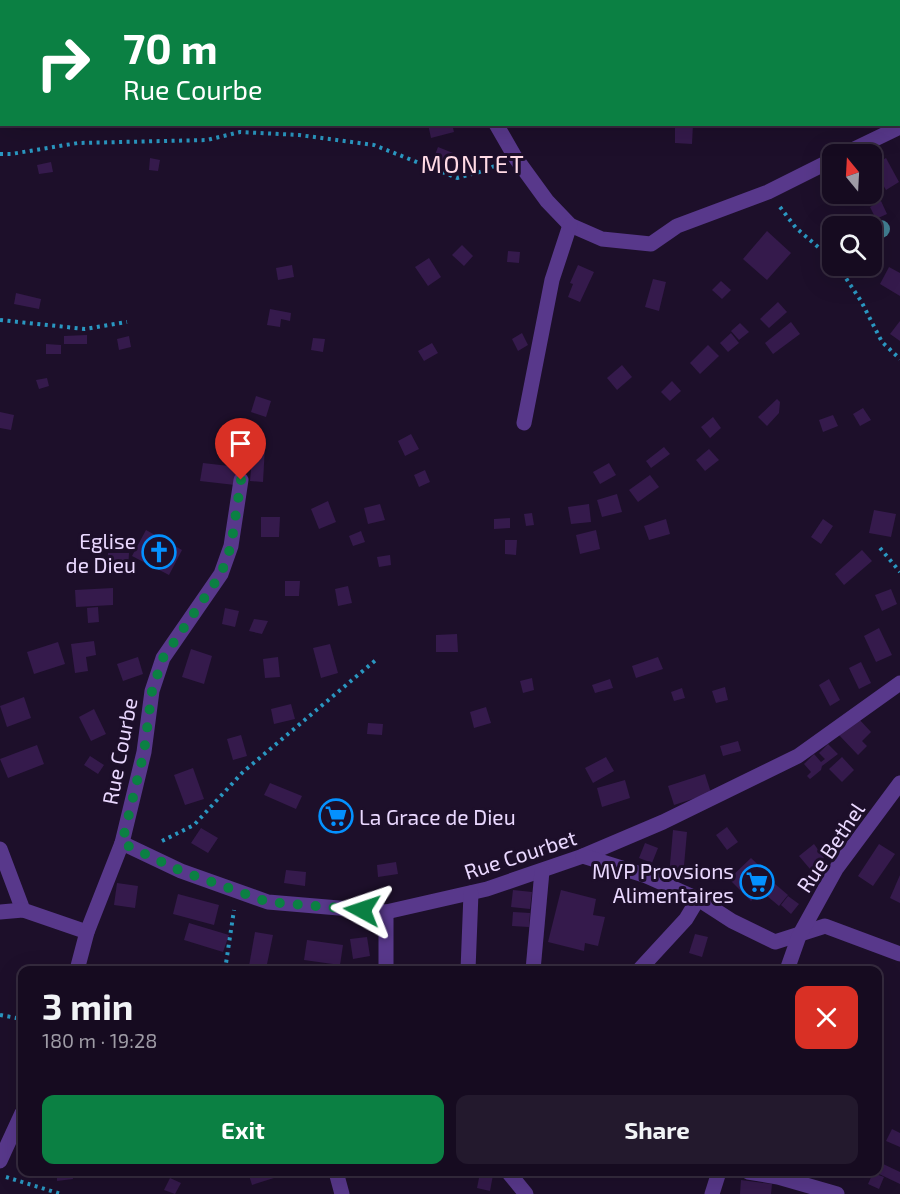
<!DOCTYPE html>
<meta charset="utf-8">
<style>
:root{--surface:#160b20;--page:#23192d;--text:#f1f3f6;--muted:#9e9ba5;--line:#352b3e;--accent:#0b8043}
body{margin:0;font-family:"Exo 2",sans-serif;background:var(--page);color:var(--text);height:100vh;display:flex;flex-direction:column;font-size:22px;white-space:nowrap}
*{box-sizing:border-box;margin:0}
p{font-size:20px;color:var(--muted)}
.icon{flex:none;width:33px;height:33px;fill:none;stroke:currentColor;stroke-width:2;stroke-linecap:round;stroke-linejoin:round}
.map{position:relative;flex:1;overflow:hidden}
.drawer{position:absolute;left:18px;top:966px;width:864px;height:210px;display:flex;flex-direction:column;background:var(--surface);border-radius:12px;box-shadow:0 6px 24px #0002,0 0 0 2px var(--line)}
.drawer>*{flex:none}
.top-card{position:absolute;left:0px;top:0px;width:900px;height:126px;box-shadow:0 6px 24px #0002,0 0 0 2px var(--line);background:#0b8043;color:#fff;overflow:hidden}
.needle{width:39px;rotate:342deg}
.tools{position:absolute;left:822px;top:144px;display:grid;gap:12px}
.tools a{display:grid;place-items:center;width:60px;height:60px;border-radius:12px;background:var(--surface);box-shadow:0 6px 24px #0002,0 0 0 2px var(--line);font-size:30px}
.pin{position:absolute;display:grid;place-items:center;width:51px;height:51px;color:#fff;margin:-62px -26px;border-radius:50% 50% 50% 0;rotate:-45deg;box-shadow:0 0 6px #0007}
.pin .icon{rotate:45deg}
.me{position:absolute;width:66px;margin:-33px;rotate:275deg;stroke-linejoin:round;filter:drop-shadow(0 0 4px #0008)}
.turn{display:flex;align-items:center;gap:21px;height:126px;padding:0 24px;font-size:27px}
.turn .icon{width:78px;height:78px;stroke-width:2.5}
.turn b{display:block;font-size:42px;line-height:51px}
.round{display:grid;place-items:center;flex:none;width:63px;height:63px;border-radius:12px;background:var(--page)}
.headline{display:flex;align-items:center;justify-content:space-between;height:102px;padding:0 24px}
h1{font-size:36px;font-weight:700;line-height:45px}
.button{display:flex;gap:12px;margin-top:auto;padding:12px 24px}
.button a{flex:1;height:69px;border-radius:12px;background:var(--accent);color:#fff;font-size:24px;font-weight:700;line-height:69px;text-align:center}
.button a+a{background:var(--page);color:var(--text)}
.map>svg:first-child{display:block}
.building{fill:#351a4c}
.lines{fill:none;stroke-linecap:round;stroke-linejoin:round}
.path{stroke:#2a97c1;stroke-width:4;stroke-dasharray:3 4.5;stroke-linecap:butt}
.minor{stroke:#58388b;stroke-width:15}
.tree{fill:#417e91}
.route{stroke:#0b8043;stroke-width:10;stroke-dasharray:0 18}
.labels{text-anchor:middle;dominant-baseline:central;stroke-width:6;stroke-linejoin:round;paint-order:stroke}
.poi-label{font-size:21px;fill:#ead8ff;stroke:#1d0f2a;text-anchor:end}
.street-label{font-size:21px;fill:#ead8ff;stroke:#1d0f2a}
.quarter-label{font-size:24px;letter-spacing:1.5px;fill:#ffdae5;stroke:#1d0f2a}
</style>
<div class="map">
<svg width="900" height="1194" viewBox="0 0 900 1194">
<rect width="100%" height="100%" fill="#1d0f2a"/>
<!-- building -->
<g class="building">
<polygon points="428,124 452,124 454,132 431,138"/>
<polygon points="675,124 693,124 692,144 675,143"/>
<polygon points="438,147 453,153 446,169 432,163"/>
<polygon points="150,158 160,160 158,171 149,170"/>
<polygon points="886,158 899,182 886,190 872,166"/>
<polygon points="51,162 53,172 39,174 37,165"/>
<polygon points="881,201 887,214 876,219 870,207"/>
<polygon points="767,231 791,253 767,280 743,259"/>
<polygon points="462,245 473,256 464,266 452,255"/>
<polygon points="508,251 520,252 519,263 507,262"/>
<polygon points="429,258 441,277 428,286 415,267"/>
<polygon points="292,265 294,277 278,280 276,268"/>
<polygon points="578,265 594,272 580,302 568,297 573,284 570,283"/>
<polygon points="889,267 900,273 900,296 880,284"/>
<polygon points="653,279 666,282 659,311 645,307"/>
<polygon points="721,281 731,290 722,299 712,290"/>
<polygon points="16,293 41,299 39,309 14,304"/>
<polygon points="778,302 787,312 769,328 760,319"/>
<polygon points="270,309 291,313 290,321 281,319 280,327 267,325"/>
<polygon points="900,321 900,341 890,334"/>
<polygon points="791,322 800,334 773,354 765,343"/>
<polygon points="740,323 749,332 739,340 731,331"/>
<polygon points="522,333 528,345 518,351 512,339"/>
<polygon points="731,333 739,343 728,352 720,343"/>
<polygon points="87,335 87,344 64,344 64,336"/>
<polygon points="129,336 131,347 119,350 117,339"/>
<polygon points="313,338 325,339 323,352 311,350"/>
<polygon points="432,343 438,353 424,361 418,351"/>
<polygon points="46,344 61,345 61,354 46,354"/>
<polygon points="708,345 719,356 700,374 690,363"/>
<polygon points="622,365 632,377 617,390 607,378"/>
<polygon points="47,378 49,386 39,389 36,380"/>
<polygon points="672,381 681,391 670,401 661,392"/>
<polygon points="256,396 271,401 266,417 251,412"/>
<polygon points="777,399 780,402 779,413 767,426 758,417"/>
<polygon points="863,408 871,420 860,426 853,414"/>
<polygon points="0,412 14,415 11,430 0,428"/>
<polygon points="833,415 838,426 823,432 819,420"/>
<polygon points="713,417 721,428 710,438 701,427"/>
<polygon points="411,434 419,449 405,456 398,441"/>
<polygon points="253,445 265,446 263,482 250,481"/>
<polygon points="664,447 670,454 651,468 646,461"/>
<polygon points="709,449 719,460 705,471 696,460"/>
<polygon points="203,463 238,467 235,485 200,481"/>
<polygon points="609,463 616,475 600,484 593,472"/>
<polygon points="425,470 430,482 419,487 414,475"/>
<polygon points="650,475 659,487 638,502 629,490"/>
<polygon points="617,494 622,512 602,517 597,500"/>
<polygon points="328,501 336,522 319,529 311,509"/>
<polygon points="380,504 385,520 368,524 364,508"/>
<polygon points="589,504 591,522 571,524 568,507"/>
<polygon points="874,510 896,514 891,537 869,533"/>
<polygon points="532,513 534,525 526,526 524,514"/>
<polygon points="261,517 280,517 279,537 261,537"/>
<polygon points="510,518 510,528 494,529 494,519"/>
<polygon points="666,519 670,534 649,540 644,526"/>
<polygon points="823,519 833,526 821,544 811,537"/>
<polygon points="146,530 182,550 169,575 132,556"/>
<polygon points="596,530 600,549 580,554 576,535"/>
<polygon points="361,531 365,542 353,546 349,536"/>
<polygon points="505,540 517,540 516,555 505,554"/>
<polygon points="862,550 872,561 844,585 835,574"/>
<polygon points="108,553 129,553 128,569 107,568"/>
<polygon points="390,555 391,565 379,567 377,557"/>
<polygon points="285,581 300,581 299,596 285,596"/>
<polygon points="348,586 352,603 338,606 335,589"/>
<polygon points="113,588 113,605 76,607 75,590"/>
<polygon points="891,589 897,604 882,611 875,595"/>
<polygon points="98,607 99,622 88,623 87,608"/>
<polygon points="225,608 239,611 235,627 222,624"/>
<polygon points="254,619 268,621 262,634 249,631"/>
<polygon points="879,628 892,655 876,662 864,636"/>
<polygon points="457,634 458,652 436,652 436,635"/>
<polygon points="94,641 96,655 86,657 88,671 75,673 71,644"/>
<polygon points="58,642 65,664 34,674 27,652"/>
<polygon points="330,644 338,673 321,678 313,648"/>
<polygon points="191,649 212,656 204,684 182,677"/>
<polygon points="138,657 143,674 123,681 117,664"/>
<polygon points="278,657 280,677 265,678 263,659"/>
<polygon points="658,657 663,669 636,678 632,666"/>
<polygon points="861,662 871,683 859,689 849,668"/>
<polygon points="532,678 534,690 523,693 520,681"/>
<polygon points="610,679 613,688 595,693 592,685"/>
<polygon points="829,679 840,700 830,706 819,685"/>
<polygon points="725,687 728,700 716,703 712,691"/>
<polygon points="682,688 685,698 674,701 671,692"/>
<polygon points="24,697 31,718 7,727 0,706"/>
<polygon points="291,704 295,719 274,724 271,709"/>
<polygon points="486,707 491,723 474,728 470,712"/>
<polygon points="94,709 106,734 91,741 79,717"/>
<polygon points="857,717 871,732 862,741 867,746 858,755 839,735"/>
<polygon points="368,723 383,724 382,735 367,734"/>
<polygon points="241,735 247,756 233,760 227,739"/>
<polygon points="738,741 741,751 723,756 720,746"/>
<polygon points="828,744 838,754 822,766 821,770 810,779 807,776 811,772 804,764 814,754 821,762 825,759 819,753"/>
<polygon points="37,745 44,764 8,778 0,759"/>
<polygon points="90,756 104,765 98,774 84,765"/>
<polygon points="606,757 614,771 593,783 585,768"/>
<polygon points="842,757 854,770 842,782 829,769"/>
<polygon points="193,768 204,799 185,805 174,775"/>
<polygon points="705,774 711,793 674,805 668,786"/>
<polygon points="625,780 630,798 602,807 597,788"/>
<polygon points="270,783 302,796 296,809 264,795"/>
<rect x="324" y="808" width="22" height="18"/>
<polygon points="727,827 738,842 727,850 716,835"/>
<polygon points="201,828 218,838 208,853 191,843"/>
<polygon points="673,830 687,832 683,877 669,876"/>
<polygon points="645,843 658,848 652,863 639,858"/>
<polygon points="814,844 824,858 810,869 799,856"/>
<polygon points="879,844 895,854 873,886 858,876"/>
<polygon points="751,858 770,876 768,878 788,895 779,906 761,891 751,901 729,879"/>
<polygon points="396,862 398,874 378,877 377,865"/>
<polygon points="286,870 306,872 305,886 284,883"/>
<polygon points="900,875 900,903 890,898"/>
<polygon points="117,883 138,886 135,908 114,905"/>
<polygon points="513,890 532,892 530,909 511,907"/>
<polygon points="561,890 596,899 593,915 605,917 598,946 585,943 584,951 548,942"/>
<polygon points="178,894 219,905 214,925 173,914"/>
<polygon points="788,896 799,904 791,914 781,905"/>
<polygon points="513,912 530,913 529,927 512,926"/>
<polygon points="189,923 229,935 223,952 184,940"/>
<polygon points="255,932 273,935 266,969 249,966"/>
<polygon points="695,934 708,937 702,957 689,953"/>
<polygon points="367,937 370,956 353,959 350,939"/>
<polygon points="307,940 343,945 340,965 304,960"/>
<polygon points="892,1129 900,1133 900,1147 886,1141"/>
<polygon points="881,1163 900,1172 900,1184 877,1173"/>
<polygon points="57,1172 72,1172 73,1179 57,1181"/>
<polygon points="248,1172 293,1172 252,1185"/>
<polygon points="480,1173 493,1175 490,1191 477,1188"/>
<polygon points="873,1173 884,1177 879,1189 868,1184"/>
<polygon points="170,1178 181,1183 175,1194 164,1190"/>
<polygon points="741,1180 772,1184 771,1194 740,1194"/>
</g>
<g class="lines">
<!-- path -->
<g class="path">
<polyline points="0,154 11,154 78,143 207,140 240,132 299,135 374,145 457,178 487,170 498,164"/>
<polyline points="780,207 796,228 832,259"/>
<polyline points="838,266 861,301 882,342 900,359"/>
<polyline points="0,320 85,329 127,322"/>
<polyline points="880,548 900,572"/>
<polyline points="162,841 194,825 243,772 377,659"/>
<polyline points="225,970 234,910"/>
<polyline points="0,1015 22,1019"/>
<polyline points="6,1177 61,1194"/>
</g>
<!-- minor -->
<g class="minor">
<polyline points="411,0 415,2"/>
<polyline points="427,2 428,0"/>
<polyline points="882,2 883,0"/>
<polyline points="898,94 900,96"/>
<polyline points="496,124 515,157 547,201 570,225 602,239 651,244 677,226 768,192 832,160"/>
<polyline points="844,154 900,127"/>
<polyline points="524,423 552,280 570,225"/>
<polyline points="122,843 181,871 268,902 386,912 487,889 583,856 663,822 798,756 900,683"/>
<polyline points="0,849 23,910"/>
<polyline points="583,856 644,875 698,899 732,921 775,942 825,926 900,954"/>
<polyline points="0,912 23,910 87,932"/>
<polyline points="386,912 386,970"/>
<polyline points="77,970 87,932 122,843 144,752 152,691 163,658 221,574 231,546 241,480"/>
<polyline points="468,970 471,893"/>
<polyline points="533,970 542,871"/>
<polyline points="639,970 686,919 698,899"/>
<polyline points="787,970 799,936 836,869 900,783"/>
<polyline points="0,1161 22,1113"/>
<polyline points="336,1172 342,1194"/>
<polyline points="508,1172 526,1194"/>
<polyline points="748,1172 778,1177 837,1194"/>
<polyline points="712,1194 719,1172"/>
</g>
</g>
<!-- trees -->
<circle class="tree" cx="881" cy="229" r="9"/>
<g class="lines">
<!-- route -->
<polyline class="route" points="241,480 231,546 221,574 163,658 152,691 144,752 122,843 181,871 268,902 362,910"/>
</g>
<!-- icons -->
<defs>
<symbol id="church-ring" viewBox="-11 -11 22 22"><circle r="9.5" fill="#1d0f2a" stroke="#0491ff" stroke-width="1.5"/><path d="M-1.2-6h2.4v3.5h3.3v2.4h-3.3V6h-2.4V-.1h-3.3v-2.4h3.3Z" fill="#0491ff"/></symbol>
<symbol id="supermarket-ring" viewBox="-11 -11 22 22"><circle r="9.5" fill="#1d0f2a" stroke="#0491ff" stroke-width="1.5"/><path d="M-6-5.5h2.5l.6 2H6L4.5 2H-2.5L-4.4-4H-6ZM-1.5 3.2a1.3 1.3 0 1 0 .1 0ZM3 3.2a1.3 1.3 0 1 0 .1 0Z" fill="#0491ff"/></symbol>
</defs>
<g fill-rule="evenodd">
<use href="#church-ring" x="140" y="533" width="38" height="38"/>
<use href="#supermarket-ring" x="317" y="797" width="38" height="38"/>
<use href="#supermarket-ring" x="738" y="863" width="38" height="38"/>
</g>
<g class="labels">
<!-- poi labels -->
<g class="poi-label">
<text x="136" y="540">Eglise<tspan x="136" dy="24">de Dieu</tspan></text>
<text x="359" y="816" text-anchor="start">La Grace de Dieu</text>
<text x="734" y="870">MVP Provsions<tspan x="734" dy="24">Alimentaires</tspan></text>
</g>
<!-- street labels -->
<g class="street-label">
<text transform="translate(119 751) rotate(-79)">Rue Courbe</text>
<text transform="translate(830 847) rotate(-56)">Rue Bethel</text>
<text transform="translate(520 854) rotate(-18)">Rue Courbet</text>
</g>
<!-- quarter labels -->
<g class="quarter-label">
<text x="473" y="163">MONTET</text>
</g>
</g>
</svg>
<div class="tools">
<a><svg class="needle" viewBox="-14 -14 28 28"><path d="M0-13l5 13h-10z" fill="#e53935"/><path d="M0 13l5-13h-10z" fill="#9e9ba5"/></svg></a>
<a><svg class="icon" aria-label="search" viewBox="0 0 24 24"><circle cx="10" cy="10" r="6"/><path d="M15 15l6 6"/></svg></a>
</div>
<div class="pin" style="left:241px;top:480px;background:#d93025"><svg class="icon" aria-label="arrive" viewBox="0 0 24 24"><path d="M6 21V4h12l-3 4 3 4H6"/></svg></div>
<svg class="me" style="left:362px;top:910px" viewBox="-20 -20 40 40"><path d="M0-17L14 15 0 8-14 15z" fill="#0b8043" stroke="#fff" stroke-width="4"/></svg>
<div class="top-card">
<div class="turn"><svg class="icon" aria-label="right" viewBox="0 0 24 24"><path d="M7 20v-9h11M14 6l5 5-5 5"/></svg><div><b>70 m</b>Rue Courbe</div></div>
</div>
<section class="drawer">
<div class="headline"><div><h1>3 min</h1><p>180 m · 19:28</p></div><a class="round" style="background:#d93025;color:#fff"><svg class="icon" aria-label="close" viewBox="0 0 24 24"><path d="M6 6l12 12M18 6L6 18"/></svg></a></div>
<div class="button"><a>Exit</a><a>Share</a></div>
</section>
</div>
